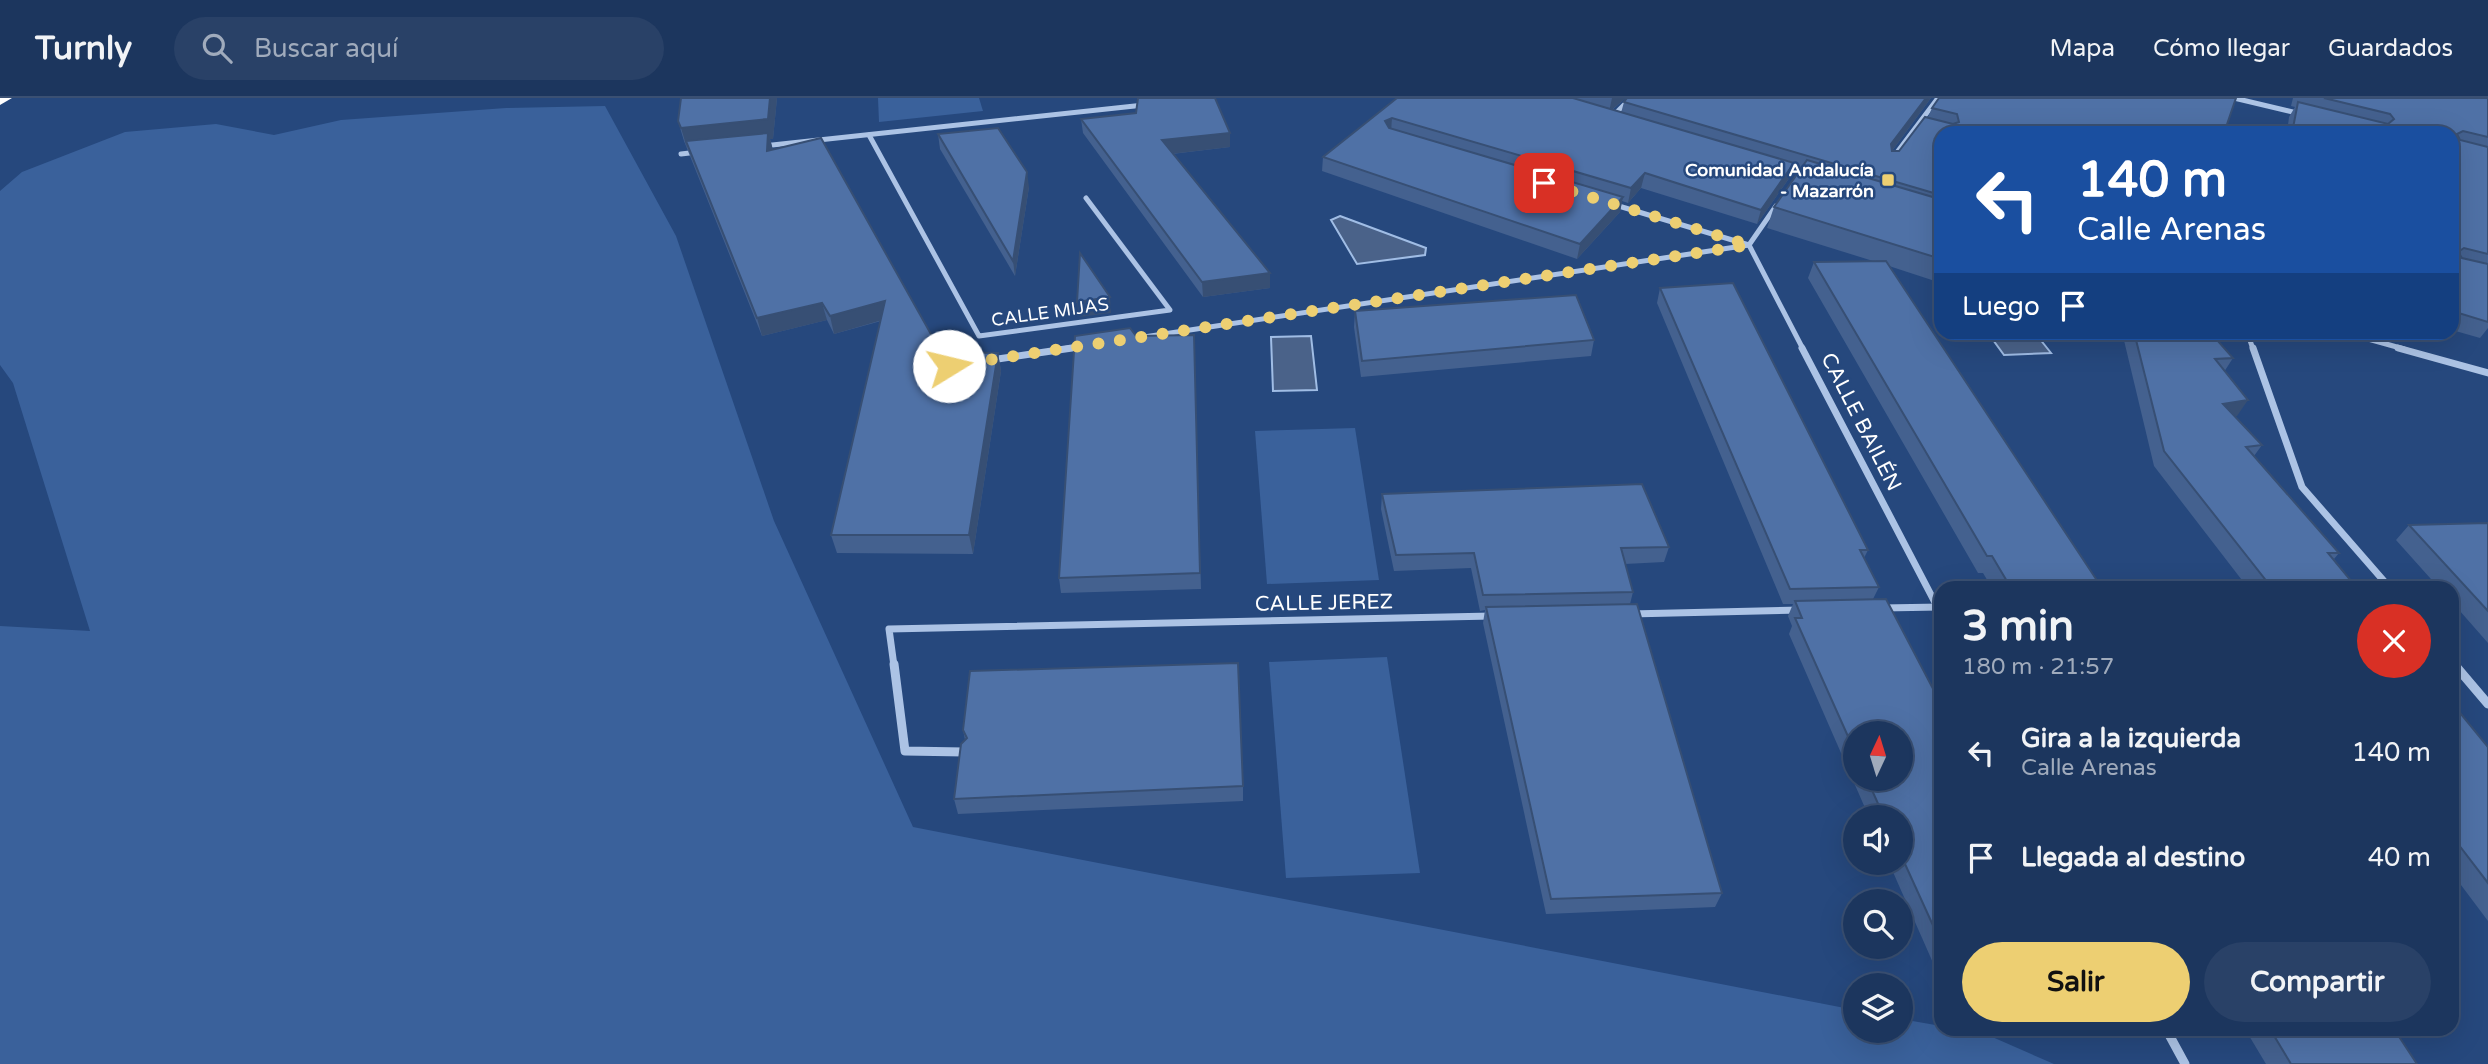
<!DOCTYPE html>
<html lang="es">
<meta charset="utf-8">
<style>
:root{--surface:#1c365e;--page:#294167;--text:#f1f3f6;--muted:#a0abbc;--line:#3a5073;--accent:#edcf72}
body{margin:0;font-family:"Varela Round",sans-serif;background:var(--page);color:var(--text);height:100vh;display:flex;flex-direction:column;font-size:26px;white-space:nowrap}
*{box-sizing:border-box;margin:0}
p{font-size:23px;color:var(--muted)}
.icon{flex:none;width:38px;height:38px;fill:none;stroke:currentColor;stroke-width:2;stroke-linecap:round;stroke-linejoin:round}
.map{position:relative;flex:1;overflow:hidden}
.drawer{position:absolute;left:1934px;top:483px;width:525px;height:455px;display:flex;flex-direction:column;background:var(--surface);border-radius:21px;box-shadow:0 7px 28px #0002,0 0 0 2px var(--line)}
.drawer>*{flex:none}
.banner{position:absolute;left:1934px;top:28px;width:525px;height:214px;border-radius:21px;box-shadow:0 7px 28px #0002,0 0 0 2px var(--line);background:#1a4fa0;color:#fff;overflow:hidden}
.needle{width:46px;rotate:4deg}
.fabs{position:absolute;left:1843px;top:623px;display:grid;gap:14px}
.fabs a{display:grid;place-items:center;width:70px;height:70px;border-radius:50%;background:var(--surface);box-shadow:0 7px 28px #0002,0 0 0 2px var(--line);font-size:35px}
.pin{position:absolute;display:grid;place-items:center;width:60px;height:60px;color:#fff;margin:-30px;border-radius:14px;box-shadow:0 4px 10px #0006}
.me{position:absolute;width:77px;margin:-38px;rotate:81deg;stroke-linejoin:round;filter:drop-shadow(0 0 5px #0008)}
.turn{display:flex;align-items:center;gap:24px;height:147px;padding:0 28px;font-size:32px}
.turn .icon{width:91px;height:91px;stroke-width:2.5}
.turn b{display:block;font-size:49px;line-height:60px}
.then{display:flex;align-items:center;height:66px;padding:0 28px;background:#0003;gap:14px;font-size:26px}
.round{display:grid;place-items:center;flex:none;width:74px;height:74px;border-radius:37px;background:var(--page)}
.summary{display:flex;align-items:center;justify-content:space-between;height:119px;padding:0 28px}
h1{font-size:42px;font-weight:700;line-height:52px}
.primary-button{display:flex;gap:14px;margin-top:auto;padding:14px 28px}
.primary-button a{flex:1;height:80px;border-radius:42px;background:var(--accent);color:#111;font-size:28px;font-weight:700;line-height:80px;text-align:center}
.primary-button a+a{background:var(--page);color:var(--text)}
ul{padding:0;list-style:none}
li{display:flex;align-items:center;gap:21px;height:105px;padding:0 28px}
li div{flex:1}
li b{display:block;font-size:26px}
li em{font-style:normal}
header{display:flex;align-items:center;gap:42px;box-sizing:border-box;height:98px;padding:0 35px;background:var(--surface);border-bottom:2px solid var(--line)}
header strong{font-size:33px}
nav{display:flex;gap:38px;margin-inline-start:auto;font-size:24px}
.search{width:490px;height:63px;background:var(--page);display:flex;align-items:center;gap:18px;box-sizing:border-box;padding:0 24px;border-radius:38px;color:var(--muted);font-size:26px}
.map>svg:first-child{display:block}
.green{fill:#3a619b}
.water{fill:#4a6289;stroke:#a0bde5;stroke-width:2}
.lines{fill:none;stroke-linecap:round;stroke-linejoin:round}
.street-far2{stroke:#acc3e5;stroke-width:5}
.street-far1{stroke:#acc3e5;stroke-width:7}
.street{stroke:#acc3e5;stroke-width:9}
.highway{fill:#fff;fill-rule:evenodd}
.wall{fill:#44618f;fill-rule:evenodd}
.shaded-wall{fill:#374f74}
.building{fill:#4f71a6;stroke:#374f74;stroke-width:2}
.route{stroke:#edcf72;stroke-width:12;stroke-dasharray:0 21.6}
.poi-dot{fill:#edcf72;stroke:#26487d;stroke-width:2.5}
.labels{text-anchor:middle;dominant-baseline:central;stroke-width:5;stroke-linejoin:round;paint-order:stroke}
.far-poi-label{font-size:18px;font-weight:bold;fill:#fff;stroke:#26487d;text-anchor:end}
.far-street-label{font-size:18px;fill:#fff;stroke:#26487d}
.street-label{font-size:21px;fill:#fff;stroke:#26487d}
</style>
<header>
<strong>Turnly</strong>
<div class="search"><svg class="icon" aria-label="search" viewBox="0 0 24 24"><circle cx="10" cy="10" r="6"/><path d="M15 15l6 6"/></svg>Buscar aquí</div>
<nav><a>Mapa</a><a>Cómo llegar</a><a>Guardados</a></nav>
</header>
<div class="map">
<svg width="2488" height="966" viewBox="0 0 2488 966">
<rect width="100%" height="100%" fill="#26487d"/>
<!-- green -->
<g class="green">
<polygon points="878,0 979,0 983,13 879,24"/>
<polygon points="605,8 676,138 774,423 913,729 1855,912 1855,933 1900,933 1901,921 1941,928 1941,931 1990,938 2054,966 0,966 0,528 90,533 13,285 0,267 0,93 22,74 125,34 216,26 274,37 341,22 506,10"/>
<polygon points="1355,330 1379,482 1267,486 1255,333"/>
<polygon points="1387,559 1420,775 1286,780 1269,564"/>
</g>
<!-- water -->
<g class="water">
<polygon points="1340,118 1426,150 1425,157 1357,166 1331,122"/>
<polygon points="1988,235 2035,235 2051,255 2004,257"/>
<polygon points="1311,238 1317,292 1273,293 1271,239"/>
</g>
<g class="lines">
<!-- street-far2 -->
<g class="street-far2">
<polyline points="2234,0 2301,16"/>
<polyline points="1611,20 1631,0"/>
<polyline points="869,37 979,238 1170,212 1086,100"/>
<polyline points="763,48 1144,7"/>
<polyline points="681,56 698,54"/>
<polyline points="1892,61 1938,0"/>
<polyline points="1612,106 1749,147 1803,251"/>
<polyline points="2247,234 2253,251"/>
<polyline points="2343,234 2404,251"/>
<polyline points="1144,239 1749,147 1776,108"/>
<polyline points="1061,251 1083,248"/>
</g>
<!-- street-far1 -->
<g class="street-far1">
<polyline points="1802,250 1941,516"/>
<polyline points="2253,250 2302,389 2390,490"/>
<polyline points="2398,250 2488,275"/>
<polyline points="991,262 1072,250"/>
<polyline points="1882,510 1941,509"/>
<polyline points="1630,516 1800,512"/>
<polyline points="2452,563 2456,568"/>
<polyline points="894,568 889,531 1492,518"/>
</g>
<!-- street -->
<g class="street">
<polyline points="894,566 905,653 964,654"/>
<polyline points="2454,566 2488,606"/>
<polyline points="2166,931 2185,966"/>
</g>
<!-- highway -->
<polygon class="highway" points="0,0 12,0 0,7"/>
</g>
<!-- wall -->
<g class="wall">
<polygon points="681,0 777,0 773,41 770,41 773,52 941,254 998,255 1001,273 973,456 837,455 831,437 881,223 834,236 827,222 762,238 684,43 678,23"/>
<polygon points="1397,0 1626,0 1612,12 1621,15 1624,4 1627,0 1931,0 1892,53 1899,53 1928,19 1932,10 2236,0 1941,35 1940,86 1934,105 1941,108 1941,185 1889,168 2102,490 1992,490 1983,475 1978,475 1808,180 1814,164 1873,163 1767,130 1774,109 1800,71 1793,69 1790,79 1757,126 1641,90 1628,105 1622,103 1620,114 1577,161 1322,73 1323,59"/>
<polygon points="2293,0 2488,0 2488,230 2480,240 2452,232 2452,35 2287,35 2289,19 2295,9 2291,8"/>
<polygon points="1136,15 1230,35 1230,49 1172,56 1270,190 1203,199 1083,35 1081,21"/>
<polygon points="938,36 1029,89 1015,178 940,51"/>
<path d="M1660,190L1868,452L1864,460L1879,489L1873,501L1941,606V883L1889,765H1900V719H1869L1789,536L1792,528L1788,518L1793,506H1783L1657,205ZM1855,635L1900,681H1855Z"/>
<polygon points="1355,213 1594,242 1591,258 1361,279 1354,229"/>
<polygon points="2122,234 2210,234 2233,260 2224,274 2237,318 2235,318 2262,347 2254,358 2339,455 2334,461 2357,490 2248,490 2154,368"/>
<polygon points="1194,237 1201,491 1061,495 1059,480 1136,238"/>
<polygon points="1382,396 1669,449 1664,464 1625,466 1633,494 1630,506 1722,795 1715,809 1546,816 1483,525 1485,512 1480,513 1471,470 1394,473 1381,411"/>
<polygon points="2488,425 2488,545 2452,504 2452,490 2439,490 2396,442 2409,427"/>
<polygon points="2452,605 2488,649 2488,823 2452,775"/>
<polygon points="963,632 1243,688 1243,703 958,716 954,701 965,642"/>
<polygon points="2245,931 2394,931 2417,966 2266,966"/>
</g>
<!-- shaded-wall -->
<g class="shaded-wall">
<polygon points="770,0 777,0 773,41 770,41 773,52 771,70 686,43 687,50 681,30"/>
<polygon points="1612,0 1626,0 1609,14"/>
<polygon points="1926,0 1931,0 1886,61 1891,46"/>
<polygon points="1392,20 1391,34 1385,23"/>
<polygon points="1230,35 1230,49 1162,57 1162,42"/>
<polygon points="1794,65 1790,79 1757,126 1761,112"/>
<polygon points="1027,74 1029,89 1015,178 1013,163"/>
<polygon points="1645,75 1641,90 1628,105 1631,90"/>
<polygon points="1623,99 1620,114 1577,161 1580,146"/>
<polygon points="1270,175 1270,190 1203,199 1202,184"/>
<polygon points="1110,199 1111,215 1079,219 1077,204"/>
<polygon points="885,203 889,220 834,236 830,218"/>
<polygon points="822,205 827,222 762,238 757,220"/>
<polygon points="998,255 1001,273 973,456 969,437"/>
<polygon points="2248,302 2237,318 2213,322 2223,306"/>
</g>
<!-- building -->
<g class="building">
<polygon points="681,0 770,0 768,21 681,30 678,23"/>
<polygon points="1138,0 1215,0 1230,35 1162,42 1270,175 1202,184 1081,21 1136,15"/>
<polygon points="1397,0 1573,0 1794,65 1761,112 1645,75 1631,90 1392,20 1385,23 1389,30 1623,99 1580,146 1323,59"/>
<polygon points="1627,0 1926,0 1891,46 1892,53 1899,53 1925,19 1953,26 1959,24 1957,16 1932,10 1939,0 2236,0 2224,35 1941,35 1941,85 1937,96 1624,4"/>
<polygon points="2324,0 2488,0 2488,39 2463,33 2457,36 2460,42 2488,49 2488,156 2464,150 2458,154 2462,160 2488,166 2488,224 2452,213 2452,35 2292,35 2298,4 2388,26 2394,21 2390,16"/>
<polygon points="998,30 1027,74 1013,163 938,36"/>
<polygon points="768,35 767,53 821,40 941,254 998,255 969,437 831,437 885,203 830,218 822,205 757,220 686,43"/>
<polygon points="1807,62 1936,100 1934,105 1941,108 1941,161 1774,109"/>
<polygon points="1080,155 1110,199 1077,204"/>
<polygon points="1886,163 2102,490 2011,490 1992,458 1987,458 1814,164"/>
<polygon points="1733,185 1868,452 1860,452 1879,489 1790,491 1660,190"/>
<polygon points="1576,197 1594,242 1362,263 1355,213"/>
<polygon points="1130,230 1136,238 1194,237 1200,475 1059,480 1075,238"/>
<polygon points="2134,234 2210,234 2233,260 2215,261 2248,302 2223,306 2262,347 2246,349 2339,455 2328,455 2357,490 2272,490 2164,353"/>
<polygon points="1642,386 1669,449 1621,450 1633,494 1483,497 1474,455 1396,457 1382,396"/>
<polygon points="2488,425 2488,513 2409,427"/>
<polygon points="1886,501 1941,606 1941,845 1900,755 1900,719 1884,719 1867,681 1900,681 1900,635 1855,635 1855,654 1795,520 1802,520 1795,503"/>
<polygon points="1637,506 1722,795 1551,801 1486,509"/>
<polygon points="1238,565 1243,688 954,701 961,646 967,640 963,632 970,573"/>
<polygon points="2452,605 2488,649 2488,785 2452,738"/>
<polygon points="2270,931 2394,931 2417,966 2291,966"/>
</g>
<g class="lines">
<!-- route -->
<polyline class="route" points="949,268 1749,147 1544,85"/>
</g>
<!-- markers -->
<rect class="poi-dot" x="1881" y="75" width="14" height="14" rx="3.5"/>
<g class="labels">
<!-- far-poi labels -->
<g class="far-poi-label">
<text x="1874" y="72">Comunidad Andalucía<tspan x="1874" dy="21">- Mazarrón</tspan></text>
</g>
<!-- far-street labels -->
<g class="far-street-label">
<text transform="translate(1050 214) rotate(-8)">CALLE MIJAS</text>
</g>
<!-- street labels -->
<g class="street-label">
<text transform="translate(1861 324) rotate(63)">CALLE BAILÉN</text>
<text transform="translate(1324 505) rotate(-1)">CALLE JEREZ</text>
</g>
</g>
</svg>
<div class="fabs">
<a><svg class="needle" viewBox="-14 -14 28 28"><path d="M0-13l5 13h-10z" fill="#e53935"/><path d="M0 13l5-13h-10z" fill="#a0abbc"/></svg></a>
<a><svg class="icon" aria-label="sound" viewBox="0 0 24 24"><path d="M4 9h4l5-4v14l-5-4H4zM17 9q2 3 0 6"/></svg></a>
<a><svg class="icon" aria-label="search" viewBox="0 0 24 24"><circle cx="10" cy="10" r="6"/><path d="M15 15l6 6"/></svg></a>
<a><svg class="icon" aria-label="layers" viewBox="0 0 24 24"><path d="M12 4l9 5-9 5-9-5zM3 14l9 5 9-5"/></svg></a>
</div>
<div class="pin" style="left:1544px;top:85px;background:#d93025"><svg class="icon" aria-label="arrive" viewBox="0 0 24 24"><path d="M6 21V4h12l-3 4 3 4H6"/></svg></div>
<svg class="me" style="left:949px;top:268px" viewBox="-20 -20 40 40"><circle r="19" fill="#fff"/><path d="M0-13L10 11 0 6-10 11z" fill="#edcf72"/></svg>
<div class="banner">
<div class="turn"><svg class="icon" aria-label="left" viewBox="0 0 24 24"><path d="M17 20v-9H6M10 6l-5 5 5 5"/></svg><div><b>140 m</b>Calle Arenas</div></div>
<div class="then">Luego<svg class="icon" aria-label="arrive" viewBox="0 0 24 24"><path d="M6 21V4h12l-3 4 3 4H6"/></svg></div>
</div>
<section class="drawer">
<div class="summary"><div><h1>3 min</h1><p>180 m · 21:57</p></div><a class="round" style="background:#d93025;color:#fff"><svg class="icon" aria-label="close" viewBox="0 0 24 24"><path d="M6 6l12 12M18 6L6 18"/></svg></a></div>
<ul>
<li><svg class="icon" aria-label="left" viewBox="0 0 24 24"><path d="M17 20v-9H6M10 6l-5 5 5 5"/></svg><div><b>Gira a la izquierda</b><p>Calle Arenas</p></div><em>140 m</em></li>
<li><svg class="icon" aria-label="arrive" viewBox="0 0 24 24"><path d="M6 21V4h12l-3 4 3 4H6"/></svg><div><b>Llegada al destino</b></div><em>40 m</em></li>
</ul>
<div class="primary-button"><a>Salir</a><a>Compartir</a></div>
</section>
</div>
